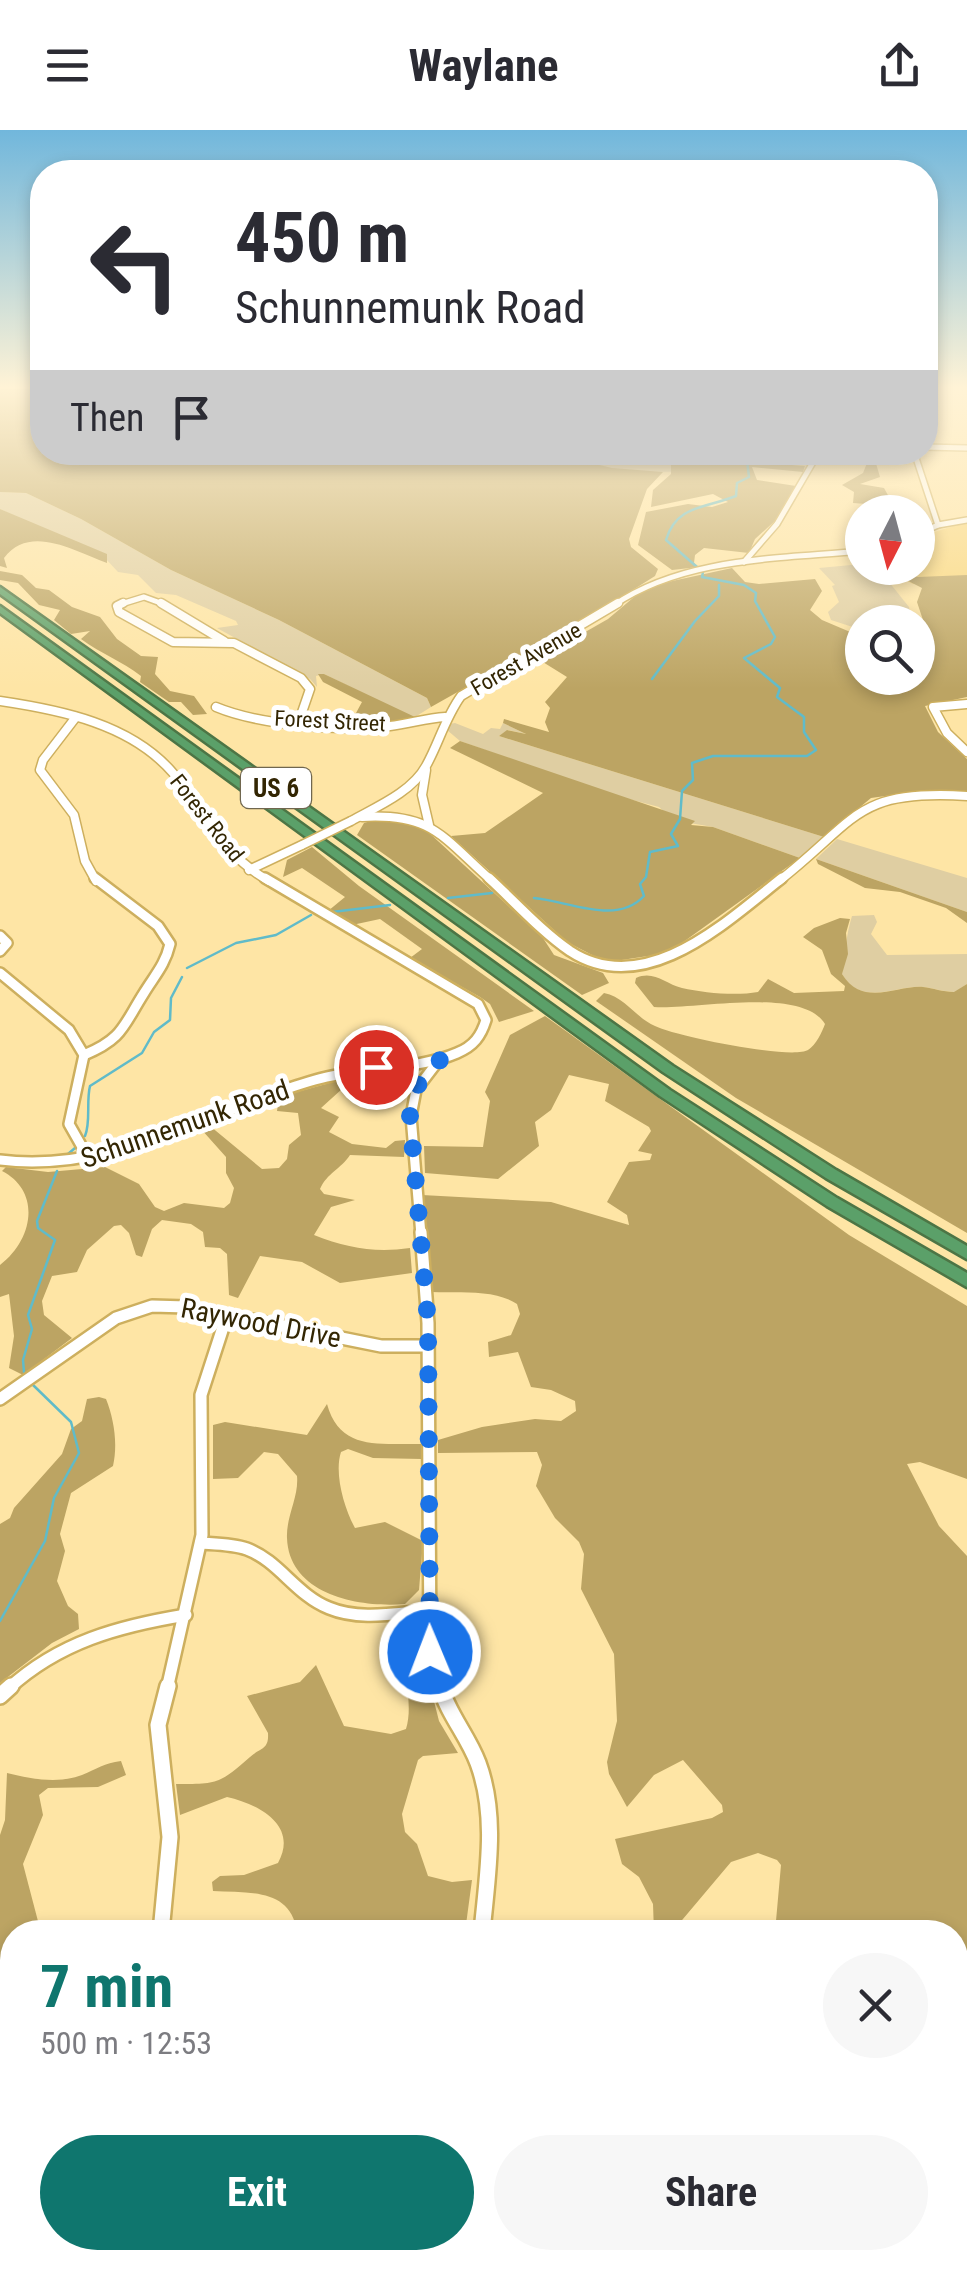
<!DOCTYPE html>
<meta charset="utf-8">
<style>
:root{--surface:#fff;--page:#f7f7f7;--text:#2b2b33;--muted:#7c7c81;--accent:#0f766e}
body{margin:0;font-family:"Roboto Condensed",sans-serif;background:var(--page);color:var(--text);height:100vh;display:flex;flex-direction:column;font-size:38px;white-space:nowrap}
*{box-sizing:border-box;margin:0}
p{font-size:32px;color:var(--muted)}
.icon{flex:none;width:55px;height:55px;fill:none;stroke:currentColor;stroke-width:2;stroke-linecap:round;stroke-linejoin:round}
.map{position:relative;flex:1;overflow:hidden}
.drawer{position:absolute;left:0px;top:1790px;width:968px;height:350px;display:flex;flex-direction:column;background:var(--surface);border-radius:40px 40px 0 0;box-shadow:0 5px 15px #0003}
.drawer>*{flex:none}
.banner{position:absolute;left:30px;top:30px;width:908px;height:305px;border-radius:40px;box-shadow:0 5px 15px #0003;background:#fff;color:var(--text);overflow:hidden}
.needle{width:65px;rotate:186deg}
.buttons{position:absolute;left:845px;top:365px;display:grid;gap:20px}
.buttons a{display:grid;place-items:center;width:90px;height:90px;border-radius:50%;background:var(--surface);box-shadow:0 5px 15px #0003;font-size:50px}
.pin{position:absolute;display:grid;place-items:center;width:85px;height:85px;color:#fff;margin:-42px;border:5px solid #fff;border-radius:50%;box-shadow:0 2px 10px #0007}
.me{position:absolute;width:110px;margin:-55px;rotate:359deg;stroke-linejoin:round;filter:drop-shadow(0 0 8px #0008)}
.turn{display:flex;align-items:center;gap:35px;height:210px;padding:0 40px;font-size:45px}
.turn .icon{width:130px;height:130px;stroke-width:2.5}
.turn b{display:block;font-size:70px;line-height:85px}
.then{display:flex;align-items:center;height:95px;padding:0 40px;background:#0003;gap:20px;font-size:38px}
.round{display:grid;place-items:center;flex:none;width:105px;height:105px;border-radius:52px;background:var(--page)}
.overview{display:flex;align-items:center;justify-content:space-between;height:170px;padding:0 40px}
h1{font-size:60px;font-weight:700;line-height:75px;color:var(--accent)}
.button{display:flex;gap:20px;margin-top:auto;padding:20px 40px}
.button a{flex:1;height:115px;border-radius:60px;background:var(--accent);color:#fff;font-size:40px;font-weight:700;line-height:115px;text-align:center}
.button a+a{background:var(--page);color:var(--text)}
header{display:flex;justify-content:space-between;align-items:center;height:130px;padding:0 40px;background:var(--surface);font-size:45px;font-weight:700}
.map>svg:first-child{display:block}
.built{fill:#f9d77c}
.green{fill:#dfcea2}
.forest{fill:#bca463}
.lines{fill:none;stroke-linecap:round;stroke-linejoin:round}
.stream{stroke:#60bbc9;stroke-width:2.5}
.minor-far4-casing{stroke:#cdaf5e;stroke-width:8}
.minor-far3-casing{stroke:#cdaf5e;stroke-width:11}
.minor-far2-casing{stroke:#cdaf5e;stroke-width:14}
.minor-far1-casing{stroke:#cdaf5e;stroke-width:16}
.minor-casing{stroke:#cdaf5e;stroke-width:20}
.highway-casing{stroke:#4d7545;stroke-width:5}
.minor-far4{stroke:#fff;stroke-width:5}
.minor-far3{stroke:#fff;stroke-width:8}
.minor-far2{stroke:#fff;stroke-width:9}
.minor-far1{stroke:#fff;stroke-width:11}
.minor{stroke:#fff;stroke-width:15}
.highway{fill:#5ba069;fill-rule:evenodd}
.minor-bridge-casing{stroke:#cdaf5e;stroke-width:11;stroke-linecap:butt}
.minor-bridge{stroke:#fff;stroke-width:8}
.route{stroke:#1a73e8;stroke-width:18;stroke-dasharray:0 32.4}
.labels{text-anchor:middle;dominant-baseline:central;stroke-width:10;stroke-linejoin:round;paint-order:stroke}
.far-street-label{font-size:22px;fill:#332603;stroke:#fff}
.shield{fill:#fff;stroke:#70674f;stroke-width:2.5}
.shield-label{font-size:25px;font-weight:bold;fill:#332603}
.street-label{font-size:28px;fill:#332603;stroke:#fff}
</style>
<header><svg class="icon" aria-label="menu" viewBox="0 0 24 24"><path d="M4 6h16M4 12h16M4 18h16"/></svg>Waylane<svg class="icon" aria-label="share" viewBox="0 0 24 24"><path d="M12 15V3M7 8l5-5 5 5M5 13v7h14v-7"/></svg></header>
<div class="map">
<svg width="967" height="2140" viewBox="0 0 967 2140">
<rect width="100%" height="100%" fill="#fee5a5"/>
<!-- built -->
<polygon class="built" points="967,392 967,448 913,454 883,438 918,438 918,407"/>
<!-- green -->
<g class="green">
<polygon points="530,323 740,323 727,341 574,343"/>
<polygon points="0,362 26,363 81,389 171,440 279,490 427,568 431,577 415,587 407,585 324,544 316,546 317,557 310,549 217,498 238,495 236,491 176,465 156,463 138,445 118,442 105,428 0,379"/>
<polygon points="862,434 862,438 873,438 884,452 889,452 909,477 912,492 862,492 862,500 831,490 828,482 839,472 832,456 835,455 819,438"/>
<polygon points="455,593 483,604 491,598 500,599 503,593 526,604 508,600 499,606 824,707 800,728 713,697 684,692 721,734 659,677 606,663 460,611 447,600 449,594"/>
<polygon points="837,709 967,748 967,782 816,729"/>
<path d="M874,785L877,792L871,804L887,825L967,824V854L955,862C944,862 933,858 923,857C896,855 862,878 842,844C845,824 846,805 852,786Z"/>
</g>
<!-- forest -->
<g class="forest">
<polygon points="0,259 42,259 42,322 546,322 612,338 663,342 647,359 629,409 631,417 658,439 655,446 582,492 431,577 427,568 279,490 171,440 81,389 26,363 0,362"/>
<polygon points="714,323 748,323 751,332 805,336 803,342 752,337 757,350 796,356 777,389 755,409 749,423 704,418 695,425 694,433 699,437 672,440 638,415 646,382 688,374 712,377 728,372 713,364 651,377 653,360 671,344 671,330 675,327"/>
<polygon points="871,323 880,323 875,330 880,347 860,354 884,358 894,376 853,373 854,362 842,355 863,343"/>
<path d="M0,379L107,424V433C76,422 30,393 4,428L7,438L0,436Z"/>
<polygon points="732,438 745,452 759,454 815,449 822,461 810,480 822,490 862,507 862,548 918,548 918,510 926,499 917,472 922,458 883,438 918,447 967,445 967,567 925,576 938,602 967,629 967,662 914,662 871,668 824,707 499,606 507,600 526,604 503,593 504,589 549,602 545,592 550,578 545,572 567,547 538,529 608,489 640,462 663,453"/>
<path d="M0,441L22,445L36,458L49,460L72,477L100,487L117,509L141,526L158,527L155,544L170,561L194,566L207,584L193,585L181,572H169L140,552L141,546C122,531 101,524 81,509L90,501L71,504L54,490L60,480L39,475L18,453L0,450Z"/>
<polygon points="318,544 324,544 415,587 394,593 381,586 365,590 331,589 331,583 356,583 362,572 323,552"/>
<polygon points="460,611 695,691 691,695 713,697 800,728 668,823 615,831 596,827 567,812 451,706 485,703 543,663 450,618"/>
<polygon points="377,689 397,689 425,699 543,808 554,825 603,843 609,853 582,865 357,705 364,693"/>
<polygon points="312,717 359,756 534,881 499,892 490,874 480,867 410,828 422,819 380,789 352,795 328,781 345,767 302,738 283,747 287,730"/>
<polygon points="816,729 967,782 967,793 946,778 900,762 865,758 818,734"/>
<path d="M840,788L850,789L846,803L848,824L842,844C863,878 897,855 923,857C933,858 943,862 954,862L967,854V1103L736,968L596,871L604,863C625,867 636,888 655,896C675,906 791,930 808,920C816,915 822,902 825,894C802,856 694,880 654,877L635,853L636,848C654,840 665,854 682,858C704,863 736,866 758,862L768,849L794,863L844,861L845,856L831,844L822,820L803,807L814,798Z"/>
<path d="M545,886L849,1105L967,1176V1349L920,1332L907,1334L939,1396L967,1426V2140H854L847,2128H955V1802H775L781,1735L777,1730L758,1723L731,1732L672,1802H654L653,1774L639,1747L622,1734L615,1709L712,1688L723,1682L722,1675L683,1630L654,1645L627,1677L609,1644L607,1632L617,1591L614,1524L581,1459L584,1424L579,1412L555,1388L536,1356L542,1335L537,1322L438,1323V1310L482,1297L535,1289L561,1291L576,1281L575,1271L551,1260L531,1257L518,1222L489,1227L488,1212L511,1205L520,1184L517,1174C495,1159 459,1163 432,1162L422,1065L551,1072L629,1095L627,1085L607,1072L629,1032L650,1030L652,1024L638,1021L651,1001L649,997L605,971L609,954L569,945L551,980L535,992L539,1016L498,1049L425,1043L424,1016L483,1017L490,971L485,962L510,905Z"/>
<path d="M344,949L342,959L321,978L339,987L329,1002L352,1014L386,1018L395,1011L405,1010L404,1027L350,1025C341,1039 327,1043 320,1059L324,1064L355,1070L331,1077L314,1105C347,1118 375,1123 410,1118L412,1143L340,1153L302,1132L260,1126L238,1168L229,1165L227,1124L220,1118L205,1117L203,1102L191,1094L162,1090L152,1099L142,1127L136,1125L129,1103L121,1095L114,1096L87,1120L77,1142L52,1146L42,1171L44,1185L72,1208L23,1245L9,1238L14,1206L9,1164L0,1167V1135C34,1109 41,1061 2,1041L6,1037L48,1042L105,1037L139,1054L155,1077L164,1081L184,1073L224,1078L230,1073L234,1058L226,1043V1027L201,999L210,996L262,1039L279,1038L287,1029L289,1015L301,1005L298,983L277,981L279,967Z"/>
<path d="M99,1267L106,1269C114,1289 118,1314 113,1336L71,1363L60,1404L65,1421L57,1451L68,1476L78,1484L79,1499L52,1513L0,1553V1394L10,1388L14,1378L62,1324L71,1299L82,1291L87,1269Z"/>
<path d="M327,1274C340,1322 381,1313 423,1314L422,1329L373,1328L348,1319L341,1322C334,1343 344,1378 355,1398L385,1392L423,1411L419,1460L405,1474C360,1478 289,1465 287,1408C286,1386 299,1367 297,1346L278,1324L264,1322L238,1348L213,1349V1295L225,1292L307,1305Z"/>
<path d="M421,1520L439,1591L458,1623L423,1626L418,1630L402,1684L405,1702L417,1714L428,1746L452,1752L472,1750L465,1802H297C291,1758 249,1763 213,1761L212,1752L220,1746L244,1745L278,1733C299,1695 258,1674 227,1667L180,1685L176,1654C218,1654 219,1654 250,1627C261,1617 269,1620 268,1603L247,1566L300,1552L316,1535L344,1596L391,1604L406,1599C414,1573 401,1548 411,1524Z"/>
<path d="M121,1631L126,1645L98,1657L48,1658L39,1665L43,1685L23,1734L39,1795L55,1799L12,1802V1840L0,1892V1705L5,1690L7,1643C30,1649 59,1654 82,1645C97,1639 104,1633 121,1631Z"/>
<polygon points="59,2128 304,2128 308,2140 61,2140"/>
</g>
<g class="lines">
<!-- stream -->
<g class="stream">
<path d="M697,437L666,410C676,375 706,378 736,366L737,353L749,347L746,322"/>
<polyline points="652,549 695,491 719,466 719,455"/>
<polyline points="448,768 492,763"/>
<path d="M534,768C569,771 616,796 644,766L640,754L646,747L650,722L678,716L671,704L680,689L682,661L693,650L692,633L713,626H807L816,620L804,602V587L777,567L780,558L744,528L771,514L775,507L755,471L756,463L744,455L702,447L703,442"/>
<polyline points="332,782 390,775"/>
<polyline points="187,838 236,813 276,805 311,785"/>
<path d="M85,1006C91,992 86,972 90,956L142,923L154,902L170,890L171,868L182,847"/>
<polyline points="68,1024 75,1018"/>
<polyline points="24,1242 23,1230 32,1199 28,1185 55,1110 38,1098 37,1091 57,1041"/>
<polyline points="0,1491 45,1411 54,1368 79,1323 71,1292 32,1254"/>
</g>
<defs>
<g id="minor-far4">
<polyline points="925,317 967,318"/>
<polyline points="914,322 938,395"/>
<polyline points="918,404 938,395 967,390"/>
<polyline points="744,432 777,394 819,322"/>
<polyline points="118,475 144,467 166,475"/>
<path d="M614,475C685,427 779,429 862,421"/>
</g>
<g id="minor-far3">
<polyline points="123,473 117,476 119,482 173,512 234,513 301,548 310,559 299,591"/>
<polyline points="161,473 224,511"/>
<path d="M0,571C61,580 131,594 173,643C209,685 218,722 269,751"/>
<polyline points="967,574 933,577 947,603 967,622"/>
<path d="M216,577C259,595 343,602 390,596C409,594 426,588 445,587"/>
<polyline points="76,587 43,630 40,640 74,685 85,731 96,751"/>
<polyline points="426,640 422,665 429,695"/>
<path d="M362,687C433,683 442,707 492,751"/>
<path d="M351,691C376,677 412,662 426,636C439,613 445,588 461,566L618,473"/>
<polyline points="249,740 302,715"/>
<path d="M779,751C858,689 855,659 967,666"/>
</g>
<g id="minor-far2">
<path d="M489,748C515,772 541,801 570,821C645,870 726,792 782,748"/>
<polyline points="0,806 7,813 0,821"/>
<polyline points="0,843 69,900 84,925 69,994 90,1031"/>
<path d="M84,925C123,909 123,896 144,863C155,845 165,835 170,814L158,796L95,748"/>
<path d="M0,1030C115,1044 208,980 315,950C359,937 418,940 457,923C474,916 481,906 486,890L478,874L265,748"/>
<polyline points="421,1105 411,986 416,960 439,930"/>
</g>
<g id="minor-far1">
<polyline points="421,1102 428,1193 430,1522 441,1559"/>
<polyline points="0,1269 116,1188 152,1176 187,1177 381,1216 428,1216"/>
<path d="M201,1413C216,1414 233,1414 247,1419C279,1431 296,1465 329,1478C360,1491 397,1483 429,1481"/>
<path d="M8,1559C59,1512 119,1496 186,1485"/>
<polyline points="167,1559 202,1405 201,1265 227,1185"/>
</g>
<g id="minor">
<path d="M440,1556C448,1584 468,1606 478,1633C498,1687 487,1746 482,1802"/>
<polyline points="0,1566 11,1556"/>
<polyline points="161,1802 170,1707 158,1595 168,1556"/>
<polyline points="458,2132 548,2140"/>
<polyline points="25,2140 31,2128"/>
<polyline points="665,2140 804,2128"/>
</g>
<g id="highway">
<polygon points="0,457 673,936 836,1040 967,1116 967,1129 826,1048 663,942 0,464"/>
<polygon points="0,476 670,960 837,1068 967,1143 967,1157 827,1076 660,966 0,483"/>
</g>
</defs>
<!-- minor-far4 casing -->
<use href="#minor-far4" class="minor-far4-casing"/>
<!-- minor-far3 casing -->
<use href="#minor-far3" class="minor-far3-casing"/>
<!-- minor-far2 casing -->
<use href="#minor-far2" class="minor-far2-casing"/>
<!-- minor-far1 casing -->
<use href="#minor-far1" class="minor-far1-casing"/>
<!-- minor casing -->
<use href="#minor" class="minor-casing"/>
<!-- highway casing -->
<use href="#highway" class="highway-casing"/>
<!-- minor-far4 -->
<use href="#minor-far4" class="minor-far4"/>
<!-- minor-far3 -->
<use href="#minor-far3" class="minor-far3"/>
<!-- minor-far2 -->
<use href="#minor-far2" class="minor-far2"/>
<!-- minor-far1 -->
<use href="#minor-far1" class="minor-far1"/>
<!-- minor -->
<use href="#minor" class="minor"/>
<!-- highway -->
<use href="#highway" class="highway"/>
<defs>
<polyline id="minor-bridge" points="302,715 351,691"/>
</defs>
<!-- minor-bridge casing -->
<use href="#minor-bridge" class="minor-bridge-casing"/>
<!-- minor-bridge -->
<use href="#minor-bridge" class="minor-bridge"/>
</g>
<!-- sky -->
<linearGradient id="sky" x2="0" y2="1"><stop stop-color="#71b7dc"/><stop offset="0.46" stop-color="#fff3d6"/><stop offset="1" stop-color="#fff3d6" stop-opacity="0"/></linearGradient>
<rect width="967" height="559" fill="url(#sky)"/>
<g class="lines">
<!-- route -->
<polyline class="route" points="376,937 440,930 418,955 410,986 428,1192 430,1522"/>
</g>
<g class="labels">
<!-- far-street labels -->
<g class="far-street-label">
<text transform="translate(526 529) rotate(-30)">Forest Avenue</text>
<text transform="translate(330 591) rotate(3)">Forest Street</text>
<text transform="translate(207 688) rotate(52)">Forest Road</text>
</g>
<!-- shield labels -->
<rect class="shield" x="241" y="638" width="70" height="40" rx="8"/>
<g class="shield-label">
<text x="276" y="658">US 6</text>
</g>
<!-- street labels -->
<g class="street-label">
<text transform="translate(185 994) rotate(-19)">Schunnemunk Road</text>
<text transform="translate(261 1193) rotate(11)">Raywood Drive</text>
</g>
</g>
</svg>
<div class="buttons">
<a><svg class="needle" viewBox="-14 -14 28 28"><path d="M0-13l5 13h-10z" fill="#e53935"/><path d="M0 13l5-13h-10z" fill="#7c7c81"/></svg></a>
<a><svg class="icon" aria-label="search" viewBox="0 0 24 24"><circle cx="10" cy="10" r="6"/><path d="M15 15l6 6"/></svg></a>
</div>
<div class="pin" style="left:376px;top:937px;background:#d93025"><svg class="icon" aria-label="arrive" viewBox="0 0 24 24"><path d="M6 21V4h12l-3 4 3 4H6"/></svg></div>
<svg class="me" style="left:430px;top:1522px" viewBox="-20 -20 40 40"><circle r="17" fill="#1a73e8" stroke="#fff" stroke-width="3"/><path d="M0-11L8 9 0 5-8 9z" fill="#fff"/></svg>
<div class="banner">
<div class="turn"><svg class="icon" aria-label="left" viewBox="0 0 24 24"><path d="M17 20v-9H6M10 6l-5 5 5 5"/></svg><div><b>450 m</b>Schunnemunk Road</div></div>
<div class="then">Then<svg class="icon" aria-label="arrive" viewBox="0 0 24 24"><path d="M6 21V4h12l-3 4 3 4H6"/></svg></div>
</div>
<section class="drawer">
<div class="overview"><div><h1>7 min</h1><p>500 m · 12:53</p></div><a class="round"><svg class="icon" aria-label="close" viewBox="0 0 24 24"><path d="M6 6l12 12M18 6L6 18"/></svg></a></div>
<div class="button"><a>Exit</a><a>Share</a></div>
</section>
</div>
